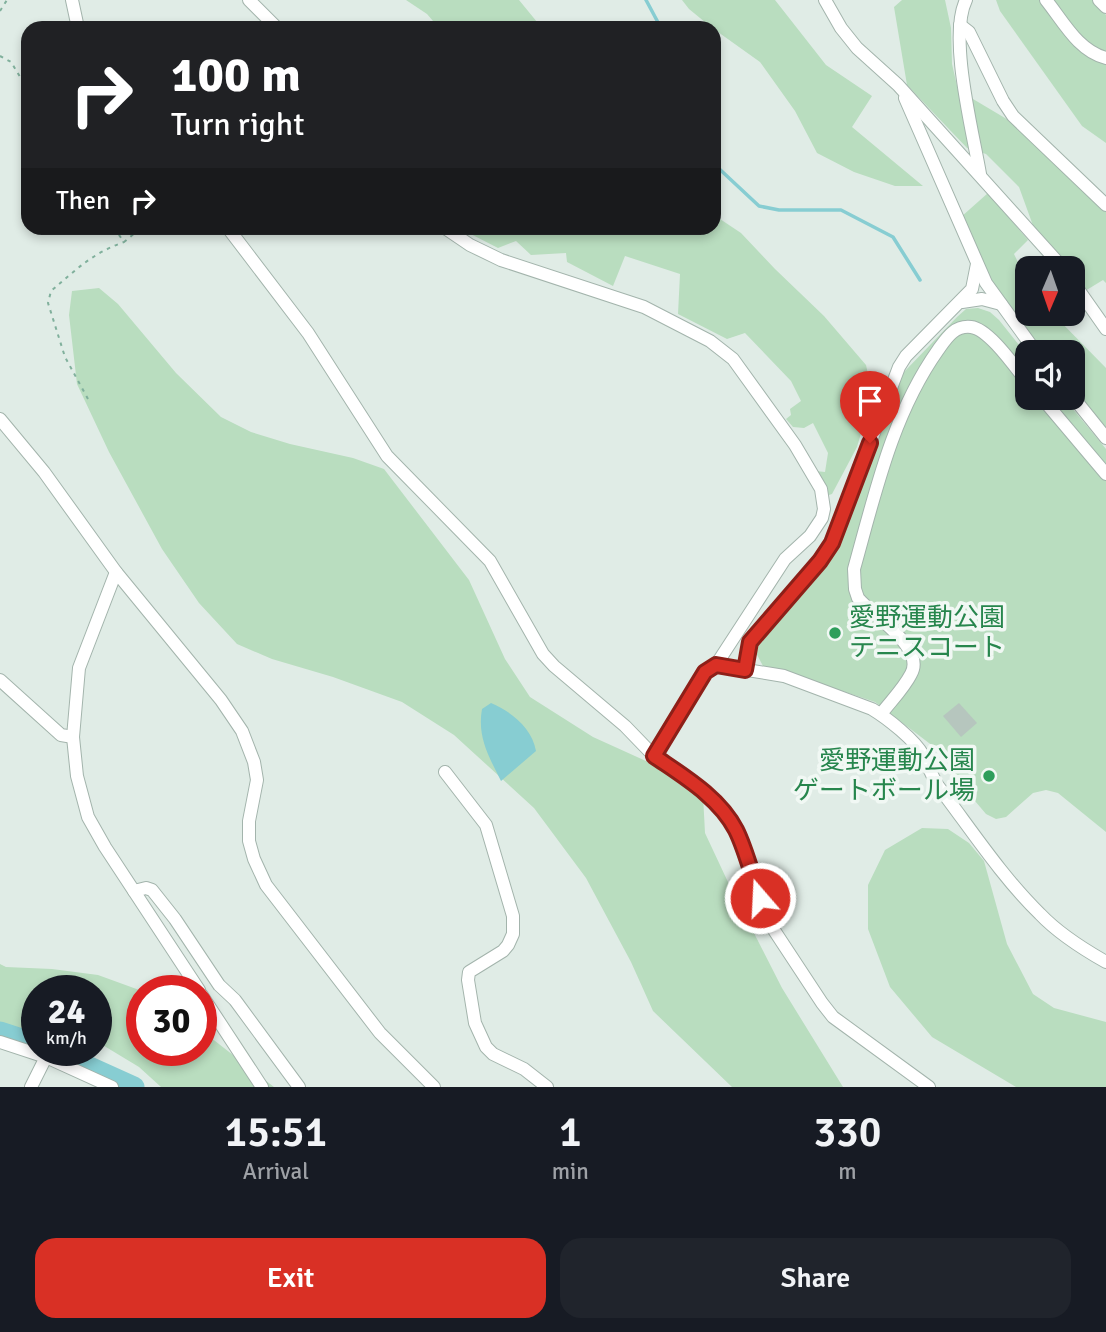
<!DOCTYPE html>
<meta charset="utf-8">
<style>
:root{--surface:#171b24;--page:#20242c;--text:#f1f3f6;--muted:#9ea1a6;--accent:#d93025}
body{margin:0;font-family:Signika,"Noto Sans JP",sans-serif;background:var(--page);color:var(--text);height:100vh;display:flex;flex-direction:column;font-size:26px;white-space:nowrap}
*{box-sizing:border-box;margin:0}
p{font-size:23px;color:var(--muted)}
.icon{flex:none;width:38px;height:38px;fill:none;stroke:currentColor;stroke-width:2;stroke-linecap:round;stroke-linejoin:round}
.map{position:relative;height:1087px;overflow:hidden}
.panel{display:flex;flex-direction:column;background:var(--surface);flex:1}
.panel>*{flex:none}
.banner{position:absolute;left:21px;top:21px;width:700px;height:214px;border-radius:21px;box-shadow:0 4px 10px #0003;background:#202124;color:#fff;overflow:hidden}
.needle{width:46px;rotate:182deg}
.fabs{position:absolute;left:1015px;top:256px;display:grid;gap:14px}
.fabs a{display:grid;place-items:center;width:70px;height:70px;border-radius:14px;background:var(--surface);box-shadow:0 4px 10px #0003;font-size:35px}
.speed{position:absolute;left:21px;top:975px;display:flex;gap:14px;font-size:35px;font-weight:700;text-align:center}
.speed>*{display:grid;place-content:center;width:91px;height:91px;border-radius:50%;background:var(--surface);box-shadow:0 4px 10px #0003;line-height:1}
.speed small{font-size:18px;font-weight:400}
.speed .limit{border:10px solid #d22;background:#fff;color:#111}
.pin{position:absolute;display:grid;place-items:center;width:60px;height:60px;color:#fff;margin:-72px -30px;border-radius:50% 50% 50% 0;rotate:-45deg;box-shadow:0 0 7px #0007}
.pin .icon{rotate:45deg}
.me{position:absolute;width:77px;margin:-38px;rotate:341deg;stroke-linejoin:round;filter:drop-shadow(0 0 5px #0008)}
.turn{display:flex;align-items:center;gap:24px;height:147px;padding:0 35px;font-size:32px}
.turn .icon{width:91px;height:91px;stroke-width:2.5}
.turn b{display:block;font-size:49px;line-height:60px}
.then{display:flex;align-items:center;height:66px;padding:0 35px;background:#0003;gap:14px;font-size:26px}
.eta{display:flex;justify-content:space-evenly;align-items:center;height:119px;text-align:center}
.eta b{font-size:42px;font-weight:600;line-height:49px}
.button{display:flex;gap:14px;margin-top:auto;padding:14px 35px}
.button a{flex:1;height:80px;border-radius:21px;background:var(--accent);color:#fff;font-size:28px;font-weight:600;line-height:80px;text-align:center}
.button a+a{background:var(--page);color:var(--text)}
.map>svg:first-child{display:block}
.green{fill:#b9ddbf}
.water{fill:#87cdd2}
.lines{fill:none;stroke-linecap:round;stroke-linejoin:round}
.stream{stroke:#87cdd2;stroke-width:3.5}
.river{stroke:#87cdd2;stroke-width:21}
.building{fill:#b6c6be}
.minor-casing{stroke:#a3b4ac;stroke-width:14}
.path{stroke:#80b09c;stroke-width:2;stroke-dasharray:3.5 5;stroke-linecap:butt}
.minor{stroke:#fff;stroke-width:12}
.route-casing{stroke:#8d1f18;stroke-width:18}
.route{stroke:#d93025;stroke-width:12}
.leisure-dot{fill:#2e9e5b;stroke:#f1f8f4;stroke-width:2.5}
.labels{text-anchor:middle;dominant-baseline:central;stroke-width:7;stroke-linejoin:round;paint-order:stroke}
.leisure-label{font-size:26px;fill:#27864d;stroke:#f1f8f4;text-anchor:start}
</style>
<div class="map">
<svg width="1106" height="1087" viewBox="0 0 1106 1087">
<rect width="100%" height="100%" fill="#e0ece6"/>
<!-- green -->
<g class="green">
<polygon points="406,0 519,0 542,28 439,28 427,14"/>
<polygon points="682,0 775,0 826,65 872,96 852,127 923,186 895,186 854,172 817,153 795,111 760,62 711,27 689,9"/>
<polygon points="902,0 945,0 951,28 952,64 963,112 973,110 973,99 1020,127 1106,211 1106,283 1103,280 1085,291 1073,276 1073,268 1066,268 1035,231 1019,187 986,154 967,148 907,85 894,7"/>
<polygon points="996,0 1094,0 1106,15 1106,143 1082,126 1000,11"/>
<polygon points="988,193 1028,240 1014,254 1027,281 1027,313 1052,313 1106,368 1106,428 1073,389 1073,352 1042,352 1000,298 961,217"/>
<polygon points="714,215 741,233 775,269 824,316 866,365 872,392 867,413 857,447 832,494 826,496 816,471 825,472 828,453 813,423 804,428 793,427 786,419 791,415 790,409 801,401 791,381 745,333 727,339 678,314 680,274 625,256 613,286 567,262 566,253 531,255 516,241 498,248 459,228 714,228"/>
<polygon points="99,288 118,304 176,373 221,417 251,432 290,444 353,458 384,469 469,580 505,659 530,697 593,737 679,776 703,795 705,833 727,880 782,988 843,1087 732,1087 653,1011 631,962 586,878 534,808 454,735 402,702 333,677 272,659 237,644 199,603 162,549 109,452 77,384 69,315 72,291"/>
<polygon points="978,308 990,312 999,320 1027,355 1027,397 1063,397 1106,449 1106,832 1058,793 1046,790 1033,793 1006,817 996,819 986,814 953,775 946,756 875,702 780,670 763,666 755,651 756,644 830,562 838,546 904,372 957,317 966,309"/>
<polygon points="922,828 948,829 969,843 984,861 1007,944 1033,994 1054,1008 1106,1022 1106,1087 1016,1087 932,1037 890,987 868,929 868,885 885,850"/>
<polygon points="0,964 6,967 52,969 98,975 142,991 142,1050 201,1050 201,1030 274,1087 161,1087 139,1067 96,1041 96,990 37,990 37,1036 0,1032"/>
</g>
<!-- water -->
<path class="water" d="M491,703C512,712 532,728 536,751L501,781C489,757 477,737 482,709Z"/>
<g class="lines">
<!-- stream -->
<g class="stream">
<polyline points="646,0 661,28"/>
<polyline points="714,164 759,206 779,210 841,210 893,237 920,280"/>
</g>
<!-- river -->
<g class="river">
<polyline points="0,1032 37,1044"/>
<polyline points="52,1050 134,1087"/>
</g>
</g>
<!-- building -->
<polygon class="building" points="959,703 977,723 961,737 943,716"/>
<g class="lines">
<defs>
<g id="minor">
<polyline points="72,0 78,28"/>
<polyline points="249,0 277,28"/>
<polyline points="825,0 841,28 857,48 898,85 1063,268"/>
<path d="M966,0C948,37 973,132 980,174"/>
<path d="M1046,0C1063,21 1078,51 1106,58"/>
<polyline points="1099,0 1106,7"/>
<polyline points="960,25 969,32 1003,101 1013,116 1106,205"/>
<polyline points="905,98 986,283 1036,352"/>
<polyline points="228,228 308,333 387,456 490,561 543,654 554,666 625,726 654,756 697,786 719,807 735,829 768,921 822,1003 833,1017 929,1087"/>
<polyline points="445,228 470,245 501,260 644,307 710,341 733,359 795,445 821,489 824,509 822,518 810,536 785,559 716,665 704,672 654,756"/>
<polyline points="1073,282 1106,329"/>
<polyline points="962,302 982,299 1001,304"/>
<polyline points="1041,397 1106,474"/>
<polyline points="1073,397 1106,438"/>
<polyline points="0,419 44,472 116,572 221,700 242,731 254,762 257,780 249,821 249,841 254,859 266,885 380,1033 434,1087"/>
<polyline points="116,572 79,668 73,737 77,776 88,817 105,847 199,990"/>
<path d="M716,665L784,676L872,709C887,718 915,740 923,755C928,766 932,776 938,786C970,828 1002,877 1040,914C1059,934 1083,949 1106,962"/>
<polyline points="745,670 750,642 820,560 832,543 899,367 906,356 972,289 977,264"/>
<polyline points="0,680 61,735 73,737"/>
<path d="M881,714C891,701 904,688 911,674C926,648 873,616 858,598L855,589L854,569C875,494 892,415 938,350C946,339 954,325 971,327C989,329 1015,367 1027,382"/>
<polyline points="445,772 486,825 513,916 513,934 508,945 503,951 469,972 468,980 475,1023 486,1047 493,1054 524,1069 547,1087"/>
<polyline points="134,891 146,888 152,890 175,919 219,985 235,1000 299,1087"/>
<polyline points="201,994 262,1087"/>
<polyline points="0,1042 46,1057 112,1087"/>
<polyline points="31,1087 46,1057"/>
</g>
</defs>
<!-- minor casing -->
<use href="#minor" class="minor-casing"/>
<!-- path -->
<g class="path">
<polyline points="0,11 7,0"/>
<polyline points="0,56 11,62 28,90"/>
<polyline points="114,228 124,242 141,228"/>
<path d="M88,399L65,357L48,303L51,291C77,269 91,254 124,242"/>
</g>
<!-- minor -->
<use href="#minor" class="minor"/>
</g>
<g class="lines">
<defs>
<path id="route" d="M760,898C752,876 746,850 736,830C719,797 683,776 654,756L705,672L716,665L745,670L750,642L820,561L832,543L870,443"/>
</defs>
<!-- route casing -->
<use href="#route" class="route-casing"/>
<!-- route -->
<use href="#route" class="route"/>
</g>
<!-- markers -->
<g class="leisure-dot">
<circle cx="835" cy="633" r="7"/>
<circle cx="989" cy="776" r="7"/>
</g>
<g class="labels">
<!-- leisure labels -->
<g class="leisure-label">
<text x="849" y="618">愛野運動公園<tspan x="849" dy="30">テニスコート</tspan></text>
<text x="975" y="761" text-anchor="end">愛野運動公園<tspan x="975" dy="30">ゲートボール場</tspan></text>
</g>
</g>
</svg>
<div class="fabs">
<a><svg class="needle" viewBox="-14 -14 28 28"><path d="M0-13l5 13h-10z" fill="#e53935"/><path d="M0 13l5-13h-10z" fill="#9ea1a6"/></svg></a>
<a><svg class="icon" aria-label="sound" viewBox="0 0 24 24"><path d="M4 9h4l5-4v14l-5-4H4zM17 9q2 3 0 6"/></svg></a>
</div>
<div class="speed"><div>24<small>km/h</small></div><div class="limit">30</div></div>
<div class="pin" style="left:870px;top:443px;background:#d93025"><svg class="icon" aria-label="arrive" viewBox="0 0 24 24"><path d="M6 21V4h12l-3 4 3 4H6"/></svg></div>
<svg class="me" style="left:760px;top:898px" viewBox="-20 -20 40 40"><circle r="17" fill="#d93025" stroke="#fff" stroke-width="3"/><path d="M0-11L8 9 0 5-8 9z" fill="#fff"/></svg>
<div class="banner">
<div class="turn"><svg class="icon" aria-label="right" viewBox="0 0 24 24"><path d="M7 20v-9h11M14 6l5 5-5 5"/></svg><div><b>100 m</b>Turn right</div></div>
<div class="then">Then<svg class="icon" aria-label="right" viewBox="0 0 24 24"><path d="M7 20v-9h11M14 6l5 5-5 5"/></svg></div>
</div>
</div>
<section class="panel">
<div class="eta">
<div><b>15:51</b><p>Arrival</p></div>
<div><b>1</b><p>min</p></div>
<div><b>330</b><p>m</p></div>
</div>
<div class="button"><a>Exit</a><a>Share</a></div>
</section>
